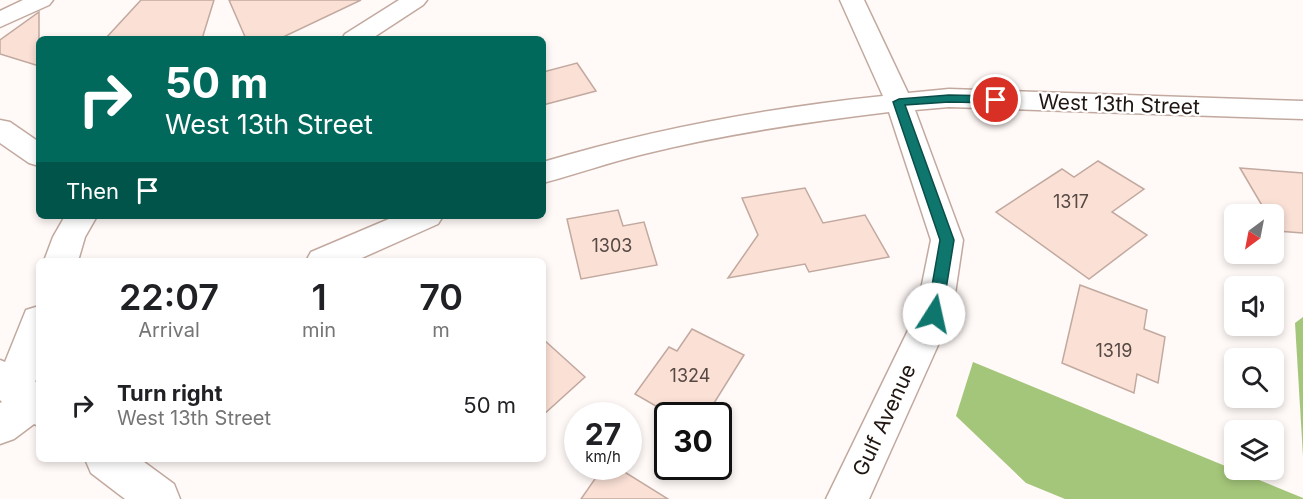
<!DOCTYPE html>
<style>
:root{--surface:#fff;--page:#f6f6f6;--text:#202124;--muted:#757577}
body{margin:0;font-family:Inter,sans-serif;background:var(--page);color:var(--text);height:100vh;display:flex;flex-direction:column;font-size:22px;white-space:nowrap}
*{box-sizing:border-box;margin:0}
p{font-size:20px;color:var(--muted)}
.icon{flex:none;width:33px;height:33px;fill:none;stroke:currentColor;stroke-width:2;stroke-linecap:round;stroke-linejoin:round}
.map{position:relative;flex:1;overflow:hidden}
.side{position:absolute;left:36px;top:258px;width:510px;height:204px;display:flex;flex-direction:column;background:var(--surface);border-radius:9px;box-shadow:0 3px 9px #0003}
.side>*{flex:none}
.banner{position:absolute;left:36px;top:36px;width:510px;height:183px;border-radius:9px;box-shadow:0 3px 9px #0003;background:#00695c;color:#fff;overflow:hidden}
.needle{width:39px;rotate:212deg}
.buttons{position:absolute;left:1224px;top:204px;display:grid;gap:12px}
.buttons a{display:grid;place-items:center;width:60px;height:60px;border-radius:9px;background:var(--surface);box-shadow:0 3px 9px #0003;font-size:30px}
.speed{position:absolute;left:564px;top:402px;display:flex;gap:12px;font-size:30px;font-weight:700;text-align:center}
.speed>*{display:grid;place-content:center;width:78px;height:78px;border-radius:50%;background:var(--surface);box-shadow:0 3px 9px #0003;line-height:1}
.speed small{font-size:15px;font-weight:400}
.speed .limit{border:3px solid #111;border-radius:9px;background:#fff;color:#111}
.pin{position:absolute;display:grid;place-items:center;width:51px;height:51px;color:#fff;margin:-26px;border:3px solid #fff;border-radius:50%;box-shadow:0 2px 6px #0007}
.me{position:absolute;width:66px;margin:-33px;rotate:10deg;stroke-linejoin:round;filter:drop-shadow(0 0 4px #0008)}
.turn{display:flex;align-items:center;gap:21px;height:126px;padding:0 30px;font-size:27px}
.turn .icon{width:78px;height:78px;stroke-width:2.5}
.turn b{display:block;font-size:42px;line-height:51px}
.then{display:flex;align-items:center;height:57px;padding:0 30px;background:#0003;gap:12px;font-size:22px}
.eta{display:flex;justify-content:space-evenly;align-items:center;height:102px;text-align:center}
.eta b{font-size:36px;font-weight:600;line-height:42px}
ul{padding:0;list-style:none}
li{display:flex;align-items:center;gap:18px;height:90px;padding:0 30px}
li div{flex:1}
li b{display:block;font-size:22px}
li em{font-style:normal}
.map>svg:first-child{display:block}
.forest{fill:#a4c67a}
.building{fill:#fae0d5;stroke:#c2a99f;stroke-width:1.5}
.lines{fill:none;stroke-linecap:round;stroke-linejoin:round}
.minor-casing{stroke:#c2a99f;stroke-width:3}
.minor{fill:#fff;fill-rule:evenodd}
.route{fill:#0f766e;stroke:#0a4d48;stroke-width:1.5}
.labels{text-anchor:middle;dominant-baseline:central;stroke-width:4.5;stroke-linejoin:round;paint-order:stroke}
.number-label{font-size:18px;fill:#564944}
.street-label{font-size:21px;fill:#201713;stroke:#fff}
</style>
<div class="map">
<svg width="1303" height="499" viewBox="0 0 1303 499">
<rect width="100%" height="100%" fill="#fff9f7"/>
<!-- forest -->
<g class="forest">
<polygon points="1303,317 1303,456 1295,323"/>
<polygon points="973,362 1303,498 1303,499 1065,499 1026,483 956,416"/>
</g>
<!-- building -->
<g class="building">
<polygon points="141,0 214,0 202,39 105,39"/>
<polygon points="229,0 361,0 279,39 246,39"/>
<polygon points="39,12 39,66 0,54 0,40"/>
<polygon points="577,63 596,91 543,105 543,72"/>
<polygon points="1098,161 1144,189 1112,212 1147,235 1089,279 996,212 1062,169 1074,177"/>
<polygon points="1240,168 1303,173 1303,233 1277,231 1274,225 1274,214 1267,214"/>
<polygon points="805,188 823,223 865,215 889,257 809,272 805,264 728,278 758,235 742,198"/>
<polygon points="618,210 623,226 644,222 657,265 581,279 567,219"/>
<polygon points="1080,285 1147,310 1144,329 1165,337 1158,383 1137,374 1134,393 1062,363"/>
<polygon points="692,329 744,355 706,416 673,416 635,394 669,347 677,351"/>
<polygon points="543,339 585,377 543,415"/>
<polygon points="604,466 615,466 668,499 581,499"/>
</g>
<g class="lines">
<defs>
<g id="minor">
<polygon points="23,0 53,0 49,5 0,27 0,11"/>
<polygon points="399,0 427,0 423,5 371,39 342,39 345,34"/>
<path d="M840,0H864L908,93L949,89L1303,101V119L949,107L915,110L963,240L952,314L869,499H826L916,314L931,240L889,112C806,122 725,134 644,154C610,162 577,174 543,183V162C654,129 767,108 883,96Z"/>
<polygon points="0,120 10,122 39,142 39,166 29,163 0,143"/>
<polygon points="65,216 97,216 85,237 78,261 44,261 53,237"/>
<polygon points="396,216 443,216 438,224 355,261 306,261 311,252"/>
<polygon points="39,306 39,372 35,382 39,381 39,426 34,424 14,439 0,444 0,403 2,402 0,400 0,360 5,362 26,310"/>
<polygon points="85,459 140,459 174,484 180,499 125,499 91,473"/>
</g>
</defs>
<!-- minor casing -->
<use href="#minor" class="minor-casing"/>
<!-- minor -->
<use href="#minor" class="minor"/>
</g>
<!-- route -->
<polygon class="route" points="949,95 996,96 1001,100 996,103 949,102 905,105 954,240 942,314 939,318 929,318 927,314 940,240 893,102 899,99"/>
<g class="labels">
<!-- number labels -->
<g class="number-label">
<text x="1071" y="201">1317</text>
<text x="612" y="245">1303</text>
<text x="1114" y="350">1319</text>
<text x="690" y="375">1324</text>
</g>
<!-- street labels -->
<g class="street-label">
<text transform="translate(1119 104) rotate(2)">West 13th Street</text>
<text transform="translate(884 420) rotate(-65)">Gulf Avenue</text>
</g>
</g>
</svg>
<div class="buttons">
<a><svg class="needle" viewBox="-14 -14 28 28"><path d="M0-13l5 13h-10z" fill="#e53935"/><path d="M0 13l5-13h-10z" fill="#757577"/></svg></a>
<a><svg class="icon" aria-label="sound" viewBox="0 0 24 24"><path d="M4 9h4l5-4v14l-5-4H4zM17 9q2 3 0 6"/></svg></a>
<a><svg class="icon" aria-label="search" viewBox="0 0 24 24"><circle cx="10" cy="10" r="6"/><path d="M15 15l6 6"/></svg></a>
<a><svg class="icon" aria-label="layers" viewBox="0 0 24 24"><path d="M12 4l9 5-9 5-9-5zM3 14l9 5 9-5"/></svg></a>
</div>
<div class="speed"><div>27<small>km/h</small></div><div class="limit">30</div></div>
<div class="pin" style="left:996px;top:100px;background:#d93025"><svg class="icon" aria-label="arrive" viewBox="0 0 24 24"><path d="M6 21V4h12l-3 4 3 4H6"/></svg></div>
<svg class="me" style="left:934px;top:314px" viewBox="-20 -20 40 40"><circle r="19" fill="#fff"/><path d="M0-13L10 11 0 6-10 11z" fill="#0f766e"/></svg>
<div class="banner">
<div class="turn"><svg class="icon" aria-label="right" viewBox="0 0 24 24"><path d="M7 20v-9h11M14 6l5 5-5 5"/></svg><div><b>50 m</b>West 13th Street</div></div>
<div class="then">Then<svg class="icon" aria-label="arrive" viewBox="0 0 24 24"><path d="M6 21V4h12l-3 4 3 4H6"/></svg></div>
</div>
<section class="side">
<div class="eta">
<div><b>22:07</b><p>Arrival</p></div>
<div><b>1</b><p>min</p></div>
<div><b>70</b><p>m</p></div>
</div>
<ul>
<li><svg class="icon" aria-label="right" viewBox="0 0 24 24"><path d="M7 20v-9h11M14 6l5 5-5 5"/></svg><div><b>Turn right</b><p>West 13th Street</p></div><em>50 m</em></li>
</ul>
</section>
</div>
